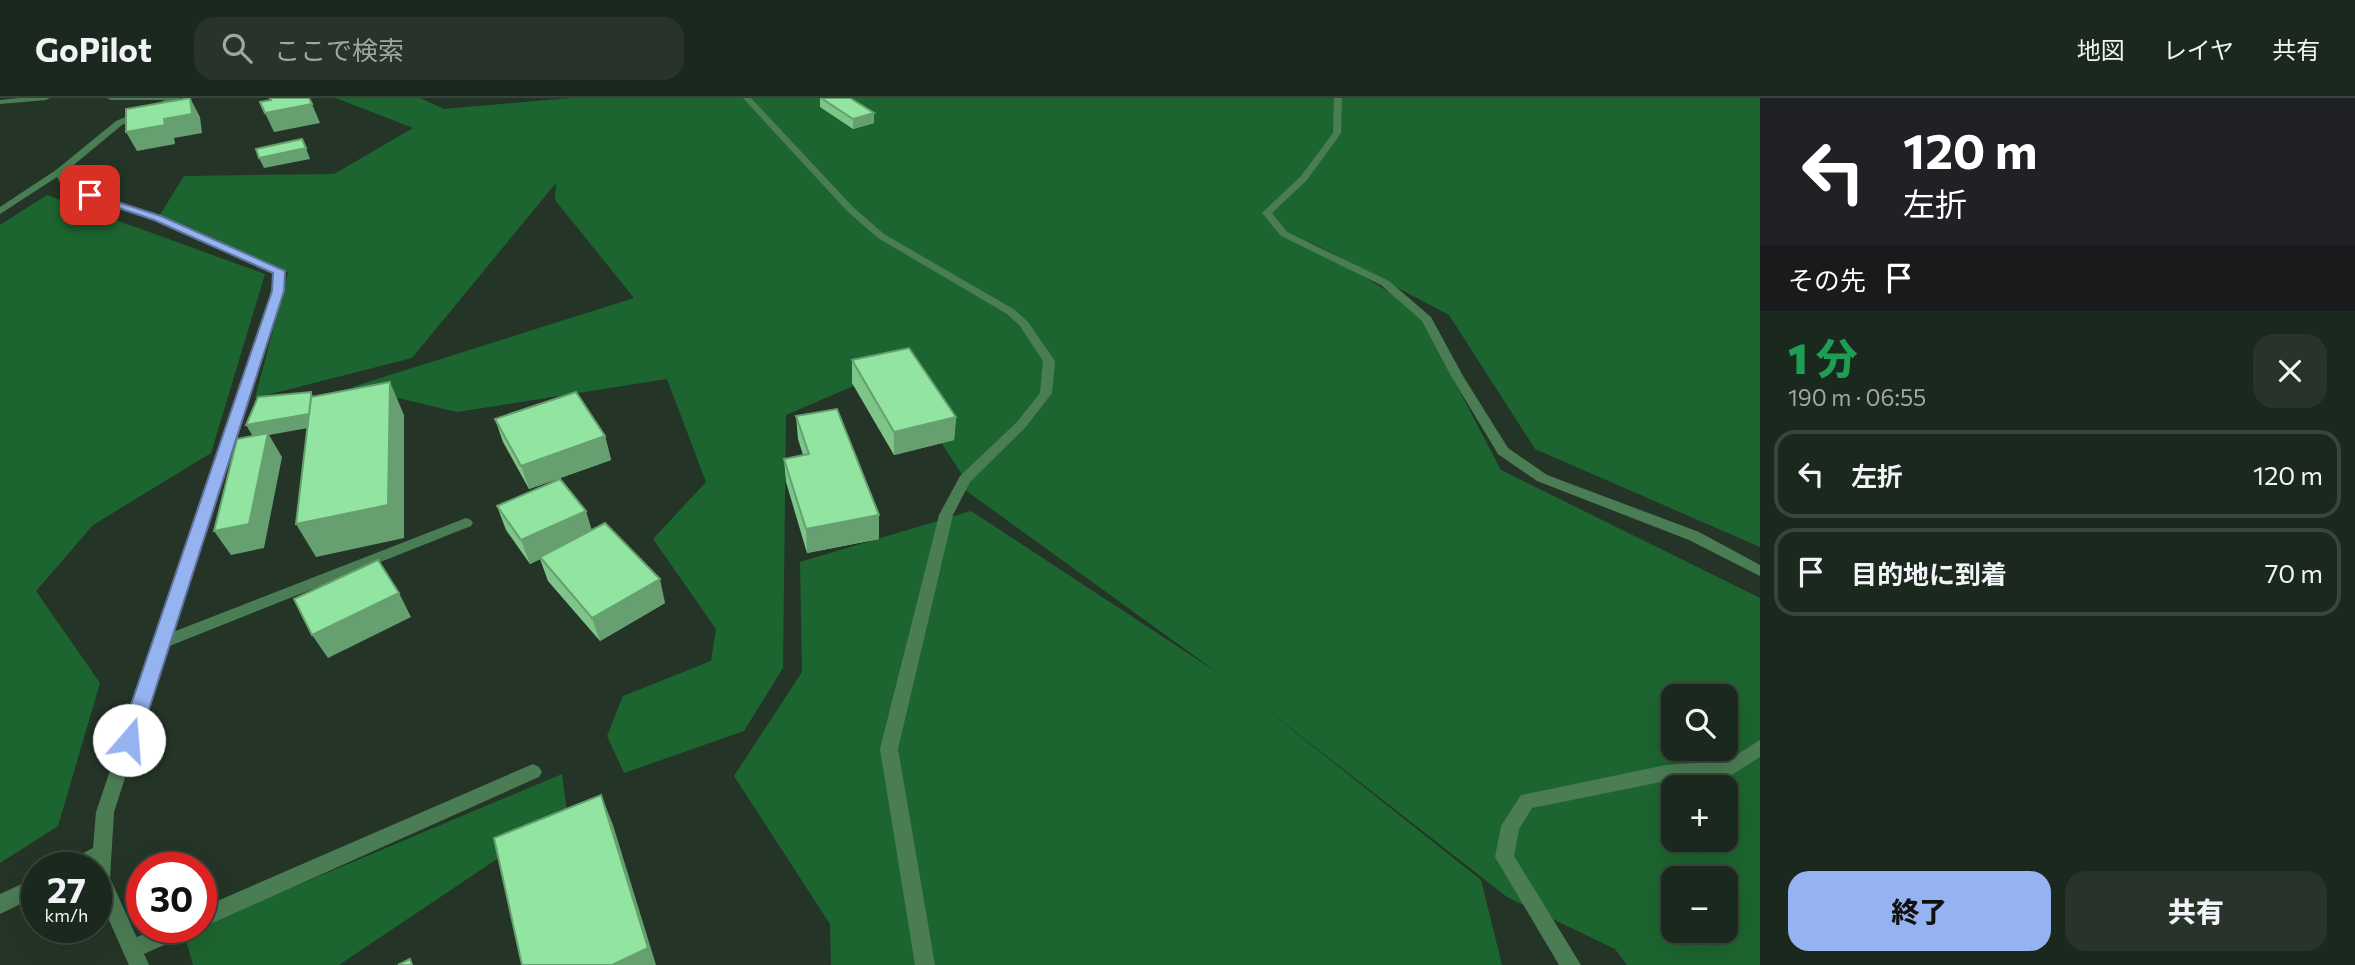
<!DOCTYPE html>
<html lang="ja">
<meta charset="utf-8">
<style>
:root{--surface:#1b281d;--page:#28342a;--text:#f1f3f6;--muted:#a0a6a4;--line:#39443b;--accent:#95b2f1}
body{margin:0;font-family:Commissioner,"Noto Sans JP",sans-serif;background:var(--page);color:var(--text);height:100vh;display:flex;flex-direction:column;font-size:26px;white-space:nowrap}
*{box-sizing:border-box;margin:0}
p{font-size:23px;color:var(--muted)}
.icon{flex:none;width:38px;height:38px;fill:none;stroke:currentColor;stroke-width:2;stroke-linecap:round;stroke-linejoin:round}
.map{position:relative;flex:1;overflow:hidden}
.drawer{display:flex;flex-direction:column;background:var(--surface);width:595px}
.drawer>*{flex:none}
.guide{background:#202124;color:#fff;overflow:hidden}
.controls{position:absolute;left:1661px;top:586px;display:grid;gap:14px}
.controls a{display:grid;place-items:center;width:77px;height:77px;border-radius:14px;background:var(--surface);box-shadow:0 7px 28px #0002,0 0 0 2px var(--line);font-size:35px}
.speed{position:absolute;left:21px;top:754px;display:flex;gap:14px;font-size:35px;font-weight:700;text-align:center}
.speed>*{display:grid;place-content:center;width:91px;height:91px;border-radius:50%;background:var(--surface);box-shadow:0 7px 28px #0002,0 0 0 2px var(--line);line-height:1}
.speed small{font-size:18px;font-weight:400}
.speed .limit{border:10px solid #d22;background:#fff;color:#111}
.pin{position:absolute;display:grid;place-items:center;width:60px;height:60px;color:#fff;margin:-30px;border-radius:14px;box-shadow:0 4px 10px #0006}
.me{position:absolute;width:77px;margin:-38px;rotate:18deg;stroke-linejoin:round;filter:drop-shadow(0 0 5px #0008)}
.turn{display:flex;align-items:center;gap:24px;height:147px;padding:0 28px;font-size:32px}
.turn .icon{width:91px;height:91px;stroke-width:2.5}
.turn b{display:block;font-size:49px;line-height:60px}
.then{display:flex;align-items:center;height:66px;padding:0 28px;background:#0003;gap:14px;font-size:26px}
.round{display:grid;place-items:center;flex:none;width:74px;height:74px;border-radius:21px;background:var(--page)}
.summary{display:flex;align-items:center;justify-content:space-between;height:119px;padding:0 28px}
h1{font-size:42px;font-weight:800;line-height:52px;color:#1e9e55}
.button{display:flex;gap:14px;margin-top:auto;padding:14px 28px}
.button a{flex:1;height:80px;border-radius:21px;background:var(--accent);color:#111;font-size:28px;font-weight:800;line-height:80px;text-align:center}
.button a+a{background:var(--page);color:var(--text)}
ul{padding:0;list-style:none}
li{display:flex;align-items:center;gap:21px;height:88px;margin:0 14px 10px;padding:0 14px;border:4px solid var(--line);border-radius:21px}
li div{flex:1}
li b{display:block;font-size:26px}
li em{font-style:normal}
header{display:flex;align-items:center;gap:42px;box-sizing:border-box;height:98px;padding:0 35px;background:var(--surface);border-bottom:2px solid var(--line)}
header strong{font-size:33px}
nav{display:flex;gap:38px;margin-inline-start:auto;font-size:24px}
.search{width:490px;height:63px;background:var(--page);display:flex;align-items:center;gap:18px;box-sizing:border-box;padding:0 24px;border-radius:21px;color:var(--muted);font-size:26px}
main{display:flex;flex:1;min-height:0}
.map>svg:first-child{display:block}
.green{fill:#1d6530;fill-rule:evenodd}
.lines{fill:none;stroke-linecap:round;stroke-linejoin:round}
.service{fill:#4b7d54;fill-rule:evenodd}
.minor{fill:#4b7d54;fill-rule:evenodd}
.wall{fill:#7ec58a}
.shaded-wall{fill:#66a070}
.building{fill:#92e5a0;stroke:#66a070;stroke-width:2}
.route{fill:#95b2f1;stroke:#61749d;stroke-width:2}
</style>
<header>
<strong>GoPilot</strong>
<div class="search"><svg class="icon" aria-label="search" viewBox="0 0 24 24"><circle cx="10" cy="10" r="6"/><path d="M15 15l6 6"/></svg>ここで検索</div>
<nav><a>地図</a><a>レイヤ</a><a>共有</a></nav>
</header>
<main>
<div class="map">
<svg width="1760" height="867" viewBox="0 0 1760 867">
<rect width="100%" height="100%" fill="#243527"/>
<!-- green -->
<g class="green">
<path d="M336,0H420L444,11L570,0H1760V449L1535,351L1449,217L1305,141L1417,212L1501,372L1760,500V867H1627L1615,851L1507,799L1256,603L1481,782L1502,867H831L830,826L734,678L802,574L800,464L971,413L1218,575L961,389L965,381L893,271L786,317L783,570L744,633L624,675L607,638L623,598L711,563L716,531L653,441L706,384L667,281L457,314L352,289L634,200L555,102L556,85L412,260L255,300L288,175L158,120L184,78L334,76L413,30ZM1673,598H1726V651H1673ZM1673,690H1726V742H1673ZM1673,780H1726V833H1673Z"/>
<polygon points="47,97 265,176 211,355 93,427 36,493 100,585 58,728 0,765 0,127"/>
<polygon points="562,676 567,714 339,867 193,867 184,835"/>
</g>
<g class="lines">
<!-- service -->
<g class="service">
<polygon points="466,420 471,422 473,425 471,428 167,549 161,551 155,549 153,545 155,541"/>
<polygon points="1760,642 1760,659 1730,678 1666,683 1532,710 1519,731 1514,758 1581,867 1559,867 1495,759 1501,728 1521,697 1666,667 1727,663"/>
<polygon points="533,666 539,669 542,674 539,679 208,827 201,830 200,830 201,810"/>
<polygon points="158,830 190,830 187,837 139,858 132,861 125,858 122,851 125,844"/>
</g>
<!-- minor -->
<g class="minor">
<polygon points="19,0 50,0 46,2 0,6 0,2"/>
<polygon points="107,0 181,0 122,27 64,75 71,87 161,118 284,173 283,193 114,714 110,780 149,867 129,867 96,793 96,770 64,770 66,764 93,750 96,714 273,193 274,174 155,122 64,91 57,79 0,116 0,109 56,72 116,23 165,2 111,2"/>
<polygon points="743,0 751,0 853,109 884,136 1015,212 1028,224 1055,263 1052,295 1025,330 970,384 953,417 898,651 935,867 915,867 880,651 939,417 960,378 1017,324 1040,295 1043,263 1020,228 1007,216 878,140 847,113"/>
<polygon points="1334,0 1342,0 1341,35 1307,82 1272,115 1287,134 1389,183 1431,219 1463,278 1508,350 1547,377 1699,434 1760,467 1760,478 1689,442 1537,383 1498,356 1451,278 1422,223 1381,187 1281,138 1262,115 1301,78 1333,35"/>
<polygon points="37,779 37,798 0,816 0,796"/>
</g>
</g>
<!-- wall -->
<g class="wall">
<polygon points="820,0 874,25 853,31 820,9"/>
<polygon points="852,262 956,319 954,342 894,357 852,285"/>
<polygon points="796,318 879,417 879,441 807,455 786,384 784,361 803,357 798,341"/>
<polygon points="495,321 605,338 611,362 529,391 503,344"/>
<polygon points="497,408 591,432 665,505 600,543 548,483 540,461 530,466 506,432"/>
</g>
<!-- shaded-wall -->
<g class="shaded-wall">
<polygon points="190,0 200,19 202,35 174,40 175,46 137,53 126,34 164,21"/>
<polygon points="312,6 320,25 274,34 265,15"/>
<polygon points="874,15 874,25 853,31 853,21"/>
<polygon points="306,50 310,61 264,70 259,60"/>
<polygon points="390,284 404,317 404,440 316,459 296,426"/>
<polygon points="311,294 317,306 319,328 269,337 282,359 264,450 231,457 214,433 254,340 246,327"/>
<polygon points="956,319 954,342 894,357 894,334"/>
<polygon points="605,338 611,362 529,391 521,368"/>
<polygon points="586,413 593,436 530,466 521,442"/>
<polygon points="879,417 879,441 807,455 806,431"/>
<polygon points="660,481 665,505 600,543 592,520"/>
<polygon points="399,495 411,519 328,560 312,537"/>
<polygon points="601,697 613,727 656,867 612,867"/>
</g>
<!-- building -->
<g class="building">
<polygon points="190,0 192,16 164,21 165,27 126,34 126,11"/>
<polygon points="270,0 309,0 312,6 265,15 260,4 271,2"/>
<polygon points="821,0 850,0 874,15 853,21"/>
<polygon points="302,41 306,50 259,60 256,51"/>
<polygon points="909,250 956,319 894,334 852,262"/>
<polygon points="390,284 388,407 296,426 311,299"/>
<polygon points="311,294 311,299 309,316 246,327 258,299"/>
<polygon points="576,294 605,338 521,368 495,321"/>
<polygon points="837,311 879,417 806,431 784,361 809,356 796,318"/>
<polygon points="268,335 249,426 214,433 237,341"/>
<polygon points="560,381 586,413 521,442 497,408"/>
<polygon points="605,425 660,481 592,520 540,459"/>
<polygon points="378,462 399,495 312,537 294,501"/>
<polygon points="601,697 648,850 612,867 522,867 494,740"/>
<polygon points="410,861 412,867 398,867"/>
</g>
<!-- route -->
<polygon class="route" points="86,94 161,118 285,173 284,193 139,642 136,648 122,648 119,642 272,193 273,175 154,122 86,99"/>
</svg>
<div class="controls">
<a><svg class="icon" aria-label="search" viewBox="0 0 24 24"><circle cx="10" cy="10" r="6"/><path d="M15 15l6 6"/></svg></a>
<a>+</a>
<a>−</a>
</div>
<div class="speed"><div>27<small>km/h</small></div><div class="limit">30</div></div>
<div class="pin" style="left:90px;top:97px;background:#d93025"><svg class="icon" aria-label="arrive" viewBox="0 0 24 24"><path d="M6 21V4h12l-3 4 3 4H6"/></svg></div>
<svg class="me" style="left:129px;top:642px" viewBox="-20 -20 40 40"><circle r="19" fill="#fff"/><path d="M0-13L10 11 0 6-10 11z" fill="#95b2f1"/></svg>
</div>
<section class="drawer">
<div class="guide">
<div class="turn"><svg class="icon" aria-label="left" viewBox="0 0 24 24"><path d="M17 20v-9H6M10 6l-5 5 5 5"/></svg><div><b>120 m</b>左折</div></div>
<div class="then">その先<svg class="icon" aria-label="arrive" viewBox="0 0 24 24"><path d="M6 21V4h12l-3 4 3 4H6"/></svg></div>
</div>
<div class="summary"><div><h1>1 分</h1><p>190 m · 06:55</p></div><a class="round"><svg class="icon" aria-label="close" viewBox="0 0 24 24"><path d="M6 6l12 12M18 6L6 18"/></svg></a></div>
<ul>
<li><svg class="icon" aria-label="left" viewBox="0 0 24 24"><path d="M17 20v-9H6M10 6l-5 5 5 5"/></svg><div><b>左折</b></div><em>120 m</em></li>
<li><svg class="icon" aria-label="arrive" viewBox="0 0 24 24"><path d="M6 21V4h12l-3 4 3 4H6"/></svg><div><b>目的地に到着</b></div><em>70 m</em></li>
</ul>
<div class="button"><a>終了</a><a>共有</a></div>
</section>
</main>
